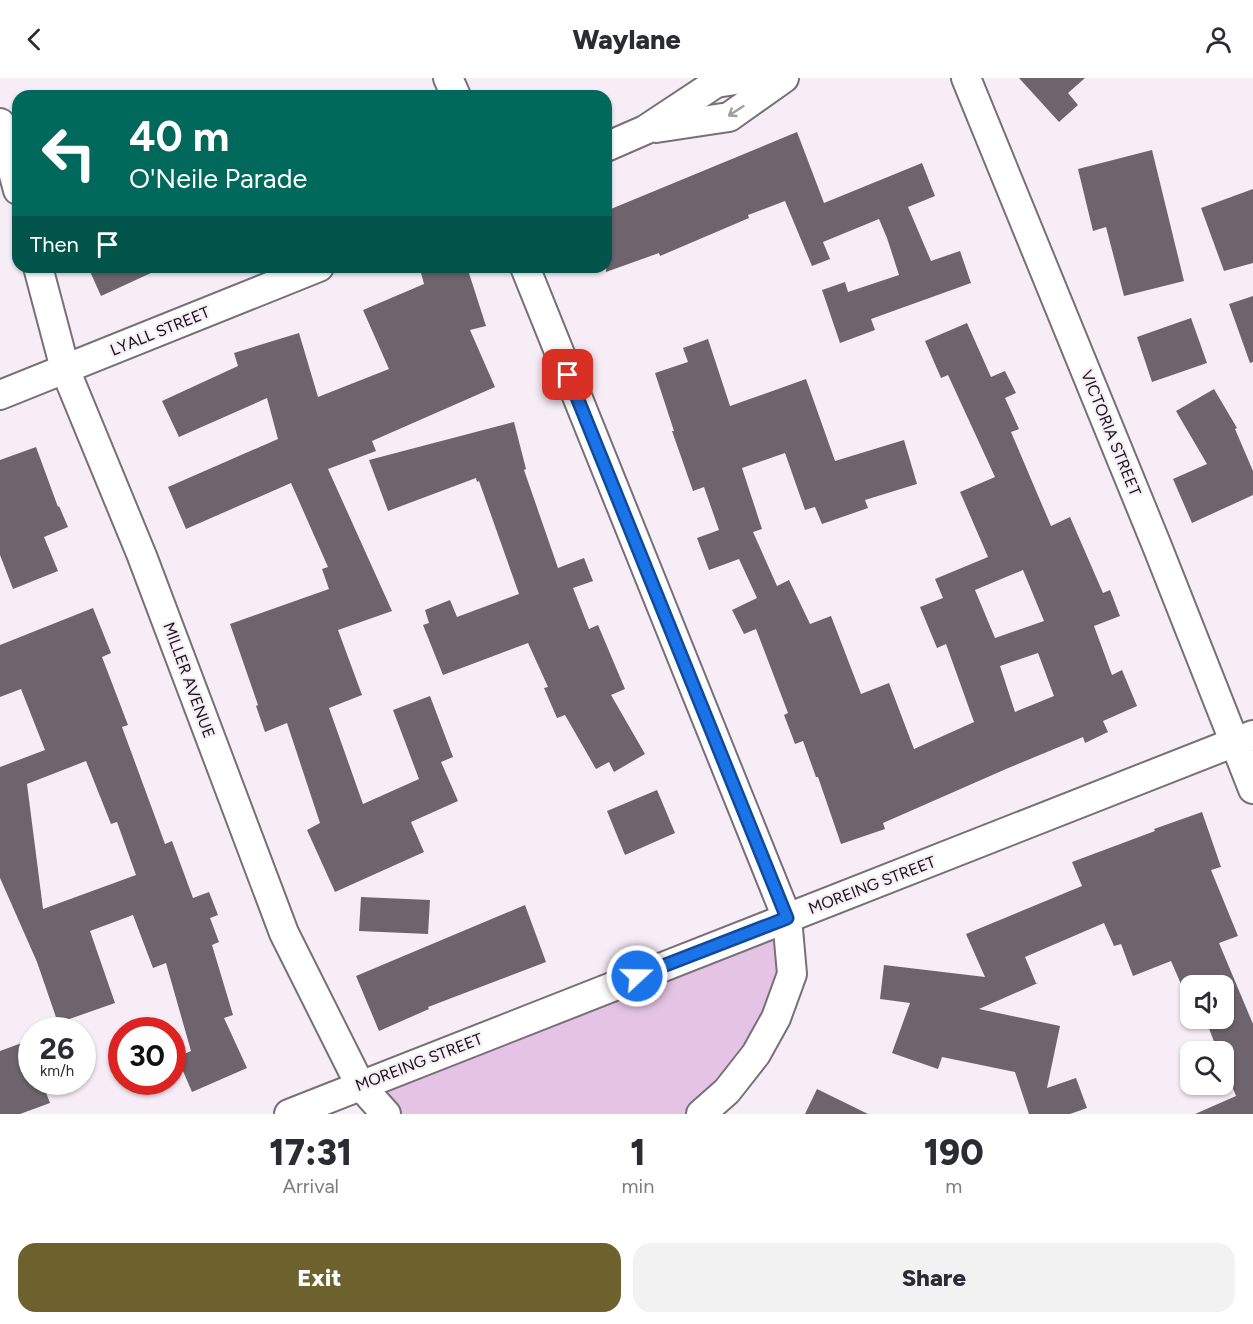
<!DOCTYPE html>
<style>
:root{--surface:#fff;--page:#f2f2f3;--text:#2b2b33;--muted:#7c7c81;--accent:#6d612e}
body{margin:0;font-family:Figtree,sans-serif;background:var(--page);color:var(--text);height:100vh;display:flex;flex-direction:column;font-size:22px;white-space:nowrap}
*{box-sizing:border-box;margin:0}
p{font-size:20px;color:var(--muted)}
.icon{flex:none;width:33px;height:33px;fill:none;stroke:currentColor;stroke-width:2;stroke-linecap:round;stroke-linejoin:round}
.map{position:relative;height:1036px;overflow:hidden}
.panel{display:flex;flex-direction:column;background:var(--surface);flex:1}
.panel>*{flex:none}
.hud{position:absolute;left:12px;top:12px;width:600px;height:183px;border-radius:18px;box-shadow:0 2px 4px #0004;background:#00695c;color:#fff;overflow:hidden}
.buttons{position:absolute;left:1180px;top:897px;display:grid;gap:12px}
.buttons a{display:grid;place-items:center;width:54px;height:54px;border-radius:12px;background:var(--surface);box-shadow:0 2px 4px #0004;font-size:30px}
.speed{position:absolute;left:18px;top:939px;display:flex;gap:12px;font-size:30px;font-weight:700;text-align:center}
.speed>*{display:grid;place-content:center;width:78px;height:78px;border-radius:50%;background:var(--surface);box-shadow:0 2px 4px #0004;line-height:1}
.speed small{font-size:15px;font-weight:400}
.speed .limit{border:9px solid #d22;background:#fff;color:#111}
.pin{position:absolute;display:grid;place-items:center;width:51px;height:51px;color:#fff;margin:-26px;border-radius:12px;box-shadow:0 3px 9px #0006}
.me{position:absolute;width:66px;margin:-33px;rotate:69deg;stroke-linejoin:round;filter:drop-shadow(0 0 4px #0008)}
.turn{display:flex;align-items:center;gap:21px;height:126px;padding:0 18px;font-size:27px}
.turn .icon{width:78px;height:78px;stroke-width:2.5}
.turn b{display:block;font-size:42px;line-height:51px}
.then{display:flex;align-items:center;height:57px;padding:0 18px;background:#0003;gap:12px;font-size:22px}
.eta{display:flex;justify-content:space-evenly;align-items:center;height:102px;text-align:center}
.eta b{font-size:36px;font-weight:800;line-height:42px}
.primary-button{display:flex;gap:12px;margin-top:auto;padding:12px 18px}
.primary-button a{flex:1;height:69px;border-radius:18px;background:var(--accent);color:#fff;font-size:24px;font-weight:800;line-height:69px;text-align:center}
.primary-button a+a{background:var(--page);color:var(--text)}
header{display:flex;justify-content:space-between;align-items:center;height:78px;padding:0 18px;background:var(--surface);font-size:27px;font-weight:800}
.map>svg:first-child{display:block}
.green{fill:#e4c3e4}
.building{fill:#6d646d;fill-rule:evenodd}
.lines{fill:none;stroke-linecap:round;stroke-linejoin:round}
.minor-casing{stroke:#786f78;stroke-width:32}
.minor{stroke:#fff;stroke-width:28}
.oneway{stroke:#a1a0a1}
.route-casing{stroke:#114b97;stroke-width:15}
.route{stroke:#1a73e8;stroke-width:10}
.labels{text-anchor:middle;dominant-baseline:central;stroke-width:4.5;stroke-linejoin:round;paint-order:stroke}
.street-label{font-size:16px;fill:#151215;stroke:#f7edf7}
</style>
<header><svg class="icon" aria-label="back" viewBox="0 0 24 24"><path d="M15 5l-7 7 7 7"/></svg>Waylane<svg class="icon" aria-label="person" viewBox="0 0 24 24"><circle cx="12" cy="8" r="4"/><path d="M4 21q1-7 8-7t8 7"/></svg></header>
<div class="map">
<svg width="1253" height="1036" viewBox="0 0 1253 1036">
<rect width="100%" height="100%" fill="#f7edf7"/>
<!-- green -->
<polygon class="green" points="787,840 792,896 701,1036 386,1036 360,1007"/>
<!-- building -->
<g class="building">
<polygon points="1019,0 1085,0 1068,15 1078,27 1059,44"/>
<polygon points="797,54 824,125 922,85 935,118 908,129 931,183 960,173 971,205 871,241 875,252 840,265 822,212 845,204 848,214 899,197 887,160 879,141 823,164 830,181 812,188 785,123 748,137 749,140 660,178 659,175 606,194 606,133"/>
<polygon points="1152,72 1184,203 1124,218 1106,149 1093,153 1078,91"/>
<polygon points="1253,111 1253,185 1224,193 1201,130"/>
<polygon points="88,189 164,189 101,218"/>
<polygon points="440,189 467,189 486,248 470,252 495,309 372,363 376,373 328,391 392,533 338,552 362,617 329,630 363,726 419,701 393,632 430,618 453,679 441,684 458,723 411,744 424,774 335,814 307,752 320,745 287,645 265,654 256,628 258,627 230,546 329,511 322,491 328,489 291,405 186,451 168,409 278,361 267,320 179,359 162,323 238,288 234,275 299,255 318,319 389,291 363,232 424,206 421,195"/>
<polygon points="1253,218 1253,284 1250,285 1229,226"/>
<polygon points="1191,240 1207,285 1152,304 1137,259"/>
<path d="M967,245L991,299L1005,293L1016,315L1005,320L1019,351L1011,354L1051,448L1070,439L1103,515L1110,512L1120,538L1094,548L1112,597L1122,592L1137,628L1103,643L1108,654L1085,665L1083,659L1006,691L883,745L885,751L841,766L818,699H816L803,663L795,666L784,637L788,635L756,551L744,556L732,532L757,520L739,481L709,492L697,460L719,452L704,409L693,413L672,353H674L655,295L688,284L683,270L708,261L730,328L806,301L835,383L904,362L917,406L865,422L868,430L822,446L815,429L805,432L785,375L742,390L762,451L753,454L777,508L789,502L810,546L831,538L861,616L889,605L914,671L974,644L946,566L937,570L920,529L943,520L935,501L988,479L960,414L995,399L948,297L941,300L925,263ZM1023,492L1044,543L995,560L975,512ZM1038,575L1054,618L1015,634L1000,588Z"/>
<polygon points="1214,311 1237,350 1235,351 1253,393 1253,417 1192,445 1173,401 1207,386 1176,333"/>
<polygon points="514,344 526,391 524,392 558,490 584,480 593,503 573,510 589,551 598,547 625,611 611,617 645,676 614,694 609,684 596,691 565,637 557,640 544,610 548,609 528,565 443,597 423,547 429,545 425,532 450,522 457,539 519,516 479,403 477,404 476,400 388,433 369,382"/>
<polygon points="36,369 58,429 59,428 68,449 44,459 58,493 13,511 0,477 0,382"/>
<path d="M93,530L111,575L102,579L128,647L122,649L165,766L172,763L193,820L209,814L218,837L210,840L219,864L212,867L233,937L224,940L247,990L192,1014L177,979L191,973L166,885L153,890L133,837L90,853L115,925L58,945L37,884L0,800V689L45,672L21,611L0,619V567ZM86,683L111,746L117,744L136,797L43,831L27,706Z"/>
<polygon points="657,712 675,755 625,777 607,733"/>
<polygon points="1202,734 1221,789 1211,792 1238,858 1219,865 1253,946 1253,1036 1195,1036 1236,1018 1224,988 1224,974 1218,974 1205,940 1224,940 1224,908 1191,906 1191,929 1171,883 1133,898 1121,866 1114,868 1104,845 1025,879 1036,905 1038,905 979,931 1060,948 1047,1010 1076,1000 1087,1030 1070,1036 1029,1036 1015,994 942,979 938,991 892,975 910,925 880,921 884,887 985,899 966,856 1082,808 1072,784 1155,753 1154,751"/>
<polygon points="361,819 430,822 428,856 359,853"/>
<polygon points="525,827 546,884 428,929 429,931 379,953 356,898"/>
<polygon points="27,963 32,976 32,1004 42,1004 50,1025 20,1036 0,1036 0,973"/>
<polygon points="817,1011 868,1036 805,1036"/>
</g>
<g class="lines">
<defs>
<g id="minor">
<polyline points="448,0 456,18"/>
<polyline points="966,0 1157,468 1253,711"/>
<polyline points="0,45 18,112"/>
<polyline points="656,50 729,39 784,0"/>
<polyline points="606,69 645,52 716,5 748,0"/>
<polyline points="38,189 65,291 142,478 284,855 360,1007 386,1036"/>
<polyline points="525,189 787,840 792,896 776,940 756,976 727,1013 701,1036"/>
<polyline points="0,317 319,189"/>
<polyline points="289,1036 1253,657"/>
</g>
</defs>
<!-- minor casing -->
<use href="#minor" class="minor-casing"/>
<!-- minor -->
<use href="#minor" class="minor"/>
</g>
<!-- one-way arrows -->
<defs><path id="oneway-shaft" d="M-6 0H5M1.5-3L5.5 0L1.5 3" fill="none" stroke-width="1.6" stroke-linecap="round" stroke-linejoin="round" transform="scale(1.5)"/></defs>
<use class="oneway" href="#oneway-shaft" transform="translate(736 33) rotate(147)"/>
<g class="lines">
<defs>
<polyline id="route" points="568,297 787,840 637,898"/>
</defs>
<!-- route casing -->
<use href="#route" class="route-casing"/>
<!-- route -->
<use href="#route" class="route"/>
</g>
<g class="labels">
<!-- street labels -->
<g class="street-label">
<text transform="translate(160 253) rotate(-22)">LYALL STREET</text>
<text transform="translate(1111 355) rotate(68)">VICTORIA STREET</text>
<text transform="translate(189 602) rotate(70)">MILLER AVENUE</text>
<text transform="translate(872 807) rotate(-21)">MOREING STREET</text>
<text transform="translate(419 984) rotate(-21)">MOREING STREET</text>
</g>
</g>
</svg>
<div class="buttons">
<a><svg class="icon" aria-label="sound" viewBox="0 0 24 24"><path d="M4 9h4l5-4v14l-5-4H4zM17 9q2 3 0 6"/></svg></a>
<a><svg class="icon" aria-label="search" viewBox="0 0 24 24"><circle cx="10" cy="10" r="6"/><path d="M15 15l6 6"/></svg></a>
</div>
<div class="speed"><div>26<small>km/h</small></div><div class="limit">30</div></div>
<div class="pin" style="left:568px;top:297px;background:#d93025"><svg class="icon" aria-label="arrive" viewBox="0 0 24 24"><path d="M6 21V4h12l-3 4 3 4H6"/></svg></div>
<svg class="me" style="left:637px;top:898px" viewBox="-20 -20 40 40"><circle r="17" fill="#1a73e8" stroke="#fff" stroke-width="3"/><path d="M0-11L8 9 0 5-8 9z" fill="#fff"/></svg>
<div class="hud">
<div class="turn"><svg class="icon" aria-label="left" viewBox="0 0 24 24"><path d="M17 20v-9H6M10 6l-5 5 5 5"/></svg><div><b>40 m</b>O'Neile Parade</div></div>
<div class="then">Then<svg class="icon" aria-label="arrive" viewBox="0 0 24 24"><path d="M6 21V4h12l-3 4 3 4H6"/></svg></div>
</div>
</div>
<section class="panel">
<div class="eta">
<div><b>17:31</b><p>Arrival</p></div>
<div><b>1</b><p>min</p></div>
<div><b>190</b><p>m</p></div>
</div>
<div class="primary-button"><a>Exit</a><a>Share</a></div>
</section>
